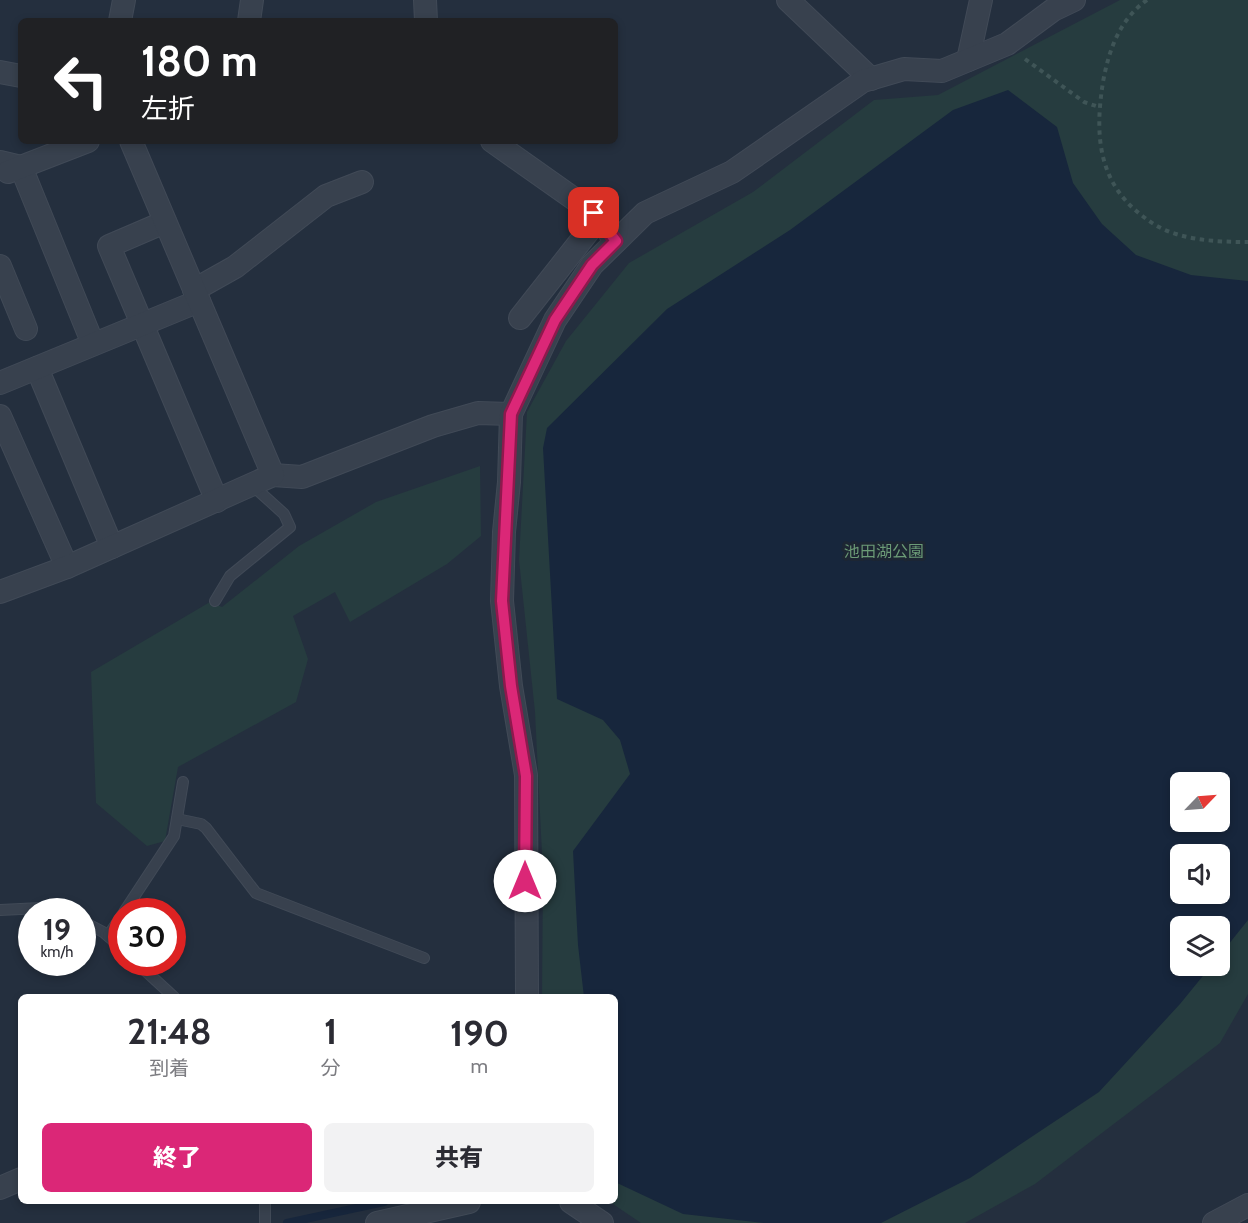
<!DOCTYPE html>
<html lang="ja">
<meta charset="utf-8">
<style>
:root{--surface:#fff;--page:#f2f2f3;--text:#2b2b33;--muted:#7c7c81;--accent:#db2777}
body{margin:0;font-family:Cabin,"Noto Sans JP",sans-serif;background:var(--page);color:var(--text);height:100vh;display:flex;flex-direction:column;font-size:22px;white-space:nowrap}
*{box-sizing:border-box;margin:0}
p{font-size:20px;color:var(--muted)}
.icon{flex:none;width:33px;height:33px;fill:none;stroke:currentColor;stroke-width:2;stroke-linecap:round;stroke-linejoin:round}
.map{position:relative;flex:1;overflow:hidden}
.panel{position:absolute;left:18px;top:994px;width:600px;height:210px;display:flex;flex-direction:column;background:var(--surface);border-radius:9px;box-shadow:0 3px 9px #0003}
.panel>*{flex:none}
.hud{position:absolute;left:18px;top:18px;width:600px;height:126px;border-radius:9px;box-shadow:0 3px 9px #0003;background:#202124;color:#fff;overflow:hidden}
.needle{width:39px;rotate:65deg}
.fabs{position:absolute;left:1170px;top:772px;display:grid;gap:12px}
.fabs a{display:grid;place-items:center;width:60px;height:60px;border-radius:9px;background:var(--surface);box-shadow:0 3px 9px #0003;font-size:30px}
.speed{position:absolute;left:18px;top:898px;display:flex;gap:12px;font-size:30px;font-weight:700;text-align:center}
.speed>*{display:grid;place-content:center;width:78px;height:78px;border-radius:50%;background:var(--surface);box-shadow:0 3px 9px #0003;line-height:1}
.speed small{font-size:15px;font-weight:400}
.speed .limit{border:9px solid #d22;background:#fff;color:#111}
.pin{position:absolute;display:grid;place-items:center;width:51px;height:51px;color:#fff;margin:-26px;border-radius:12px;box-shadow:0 3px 9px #0006}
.me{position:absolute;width:66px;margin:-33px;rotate:0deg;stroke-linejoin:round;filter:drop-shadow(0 0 4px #0008)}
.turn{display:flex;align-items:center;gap:21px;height:126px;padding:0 24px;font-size:27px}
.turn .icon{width:78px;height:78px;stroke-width:2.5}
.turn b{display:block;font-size:42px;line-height:51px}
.eta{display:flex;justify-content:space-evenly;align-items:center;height:102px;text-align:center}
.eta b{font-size:36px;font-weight:800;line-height:42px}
.action{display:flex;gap:12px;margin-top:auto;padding:12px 24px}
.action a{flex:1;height:69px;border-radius:9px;background:var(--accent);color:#fff;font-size:24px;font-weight:800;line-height:69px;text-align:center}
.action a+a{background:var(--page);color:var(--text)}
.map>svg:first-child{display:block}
.green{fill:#263c3f;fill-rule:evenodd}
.water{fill:#17263c;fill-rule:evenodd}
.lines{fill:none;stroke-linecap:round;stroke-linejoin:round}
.stream{stroke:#17263c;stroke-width:8}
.service-casing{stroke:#414a57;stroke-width:12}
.minor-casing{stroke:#414a57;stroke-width:24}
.path{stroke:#3f5557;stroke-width:4;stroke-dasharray:4.5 4.5;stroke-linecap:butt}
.service{stroke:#38414e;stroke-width:10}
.minor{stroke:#38414e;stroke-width:22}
.route-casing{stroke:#8e194d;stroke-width:15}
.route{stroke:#db2777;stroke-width:10}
.labels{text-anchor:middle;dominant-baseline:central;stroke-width:6;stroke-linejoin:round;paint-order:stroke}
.park-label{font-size:16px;fill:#6b9a76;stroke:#1d2633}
</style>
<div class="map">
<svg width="1248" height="1223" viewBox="0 0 1248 1223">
<rect width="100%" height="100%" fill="#242f3e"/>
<!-- green -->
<g class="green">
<path d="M1120,0H1248V994L1220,1043L1035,1184L965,1223H641L610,1202H615V998L542,997L543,874L535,712L519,560L527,412L566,341L629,263L753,192L874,100L938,95ZM1180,783H1220V822H1180ZM1180,855H1220V894H1180ZM1180,927H1220V966H1180Z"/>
<polygon points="480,466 481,536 447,564 350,622 335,592 293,616 308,659 296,702 178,767 165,841 147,846 96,803 91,672 210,602 222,607 299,546 376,502"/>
</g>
<!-- water -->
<path class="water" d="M1008,90L1057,127L1073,183L1102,224L1136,255L1191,275L1248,281V920L1220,955V927H1180V966H1211L1180,1004L1099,1092L970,1178L881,1223H764L683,1214L615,1182V998L584,997L578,945L573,851L630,774L620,740L603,720L557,699L543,448L547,428L667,309L790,230L953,110ZM1180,783H1220V822H1180ZM1180,855H1220V894H1180Z"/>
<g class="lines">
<!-- stream -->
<polyline class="stream" points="287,1223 384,1202"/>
<defs>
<g id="service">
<polyline points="215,601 230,576 290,527 284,514 252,485"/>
<polyline points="177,819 201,824 206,828 256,893 424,958"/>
<polyline points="0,910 41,908 55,912"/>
<polyline points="124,912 174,836 183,782"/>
<polyline points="82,921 103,932 122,948"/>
<polyline points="108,936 122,915"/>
<polyline points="137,963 175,998"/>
<polyline points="265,1223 265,1202"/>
</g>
<g id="minor">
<polyline points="425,0 426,21"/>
<polyline points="788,0 871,79"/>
<polyline points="120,21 124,0"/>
<polyline points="249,21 252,0"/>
<polyline points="968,60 981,0"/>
<polyline points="0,72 21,76"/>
<polyline points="492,141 594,213 616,241"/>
<polyline points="0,162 21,167 93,344"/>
<polyline points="8,172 88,141"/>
<polyline points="165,222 109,246 217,501"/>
<polyline points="0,266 26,329"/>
<polyline points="194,290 235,267 326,196 362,182"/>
<polyline points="520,318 598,219"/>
<polyline points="37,368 112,547"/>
<polyline points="0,383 199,301"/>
<polyline points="0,416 67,567"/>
<polyline points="273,475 302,477 433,426 478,413 511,414"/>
<polyline points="0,592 67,567 273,475 131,141"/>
<polyline points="527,998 526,775 511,686 502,601 504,532 509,482 511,414 555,320 592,265 645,213 732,172 863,81 904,69 942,71 1007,44 1053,10 1074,0"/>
<polyline points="0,1188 21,1179"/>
<polyline points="571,1202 602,1223"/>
<polyline points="377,1223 469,1202"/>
<polyline points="1214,1223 1248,1205"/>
</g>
</defs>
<!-- service casing -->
<use href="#service" class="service-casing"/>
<!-- minor casing -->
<use href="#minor" class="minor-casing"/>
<!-- path -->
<g class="path">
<path d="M1147,0C1120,19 1109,49 1103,82C1095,132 1097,180 1140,214C1151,223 1162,230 1176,234C1198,241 1224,242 1248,242"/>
<polyline points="1025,59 1084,102 1099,107"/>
</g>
<!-- service -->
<use href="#service" class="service"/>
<!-- minor -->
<use href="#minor" class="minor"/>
</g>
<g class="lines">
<defs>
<polyline id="route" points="525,881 526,776 511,686 502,601 511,414 555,320 592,265 616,241 594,213"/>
</defs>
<!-- route casing -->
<use href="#route" class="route-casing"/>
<!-- route -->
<use href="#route" class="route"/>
</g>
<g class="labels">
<!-- park labels -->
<g class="park-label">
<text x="884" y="551">池田湖公園</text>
</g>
</g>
</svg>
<div class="fabs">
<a><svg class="needle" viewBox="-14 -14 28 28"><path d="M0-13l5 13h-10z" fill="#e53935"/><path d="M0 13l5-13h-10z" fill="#7c7c81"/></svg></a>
<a><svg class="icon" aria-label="sound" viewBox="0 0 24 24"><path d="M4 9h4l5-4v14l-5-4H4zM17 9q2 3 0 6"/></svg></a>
<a><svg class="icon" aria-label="layers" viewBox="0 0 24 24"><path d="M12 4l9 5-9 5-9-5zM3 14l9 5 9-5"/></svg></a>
</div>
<div class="speed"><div>19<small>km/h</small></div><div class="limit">30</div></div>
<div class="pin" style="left:594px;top:213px;background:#d93025"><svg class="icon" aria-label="arrive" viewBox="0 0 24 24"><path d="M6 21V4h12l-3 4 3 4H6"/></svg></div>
<svg class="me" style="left:525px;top:881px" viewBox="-20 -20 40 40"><circle r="19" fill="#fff"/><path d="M0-13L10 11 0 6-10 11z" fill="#db2777"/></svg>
<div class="hud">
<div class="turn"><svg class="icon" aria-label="left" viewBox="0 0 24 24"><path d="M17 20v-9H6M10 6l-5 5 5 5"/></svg><div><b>180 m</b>左折</div></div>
</div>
<section class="panel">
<div class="eta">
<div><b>21:48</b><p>到着</p></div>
<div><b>1</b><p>分</p></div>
<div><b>190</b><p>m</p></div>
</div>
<div class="action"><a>終了</a><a>共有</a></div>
</section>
</div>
